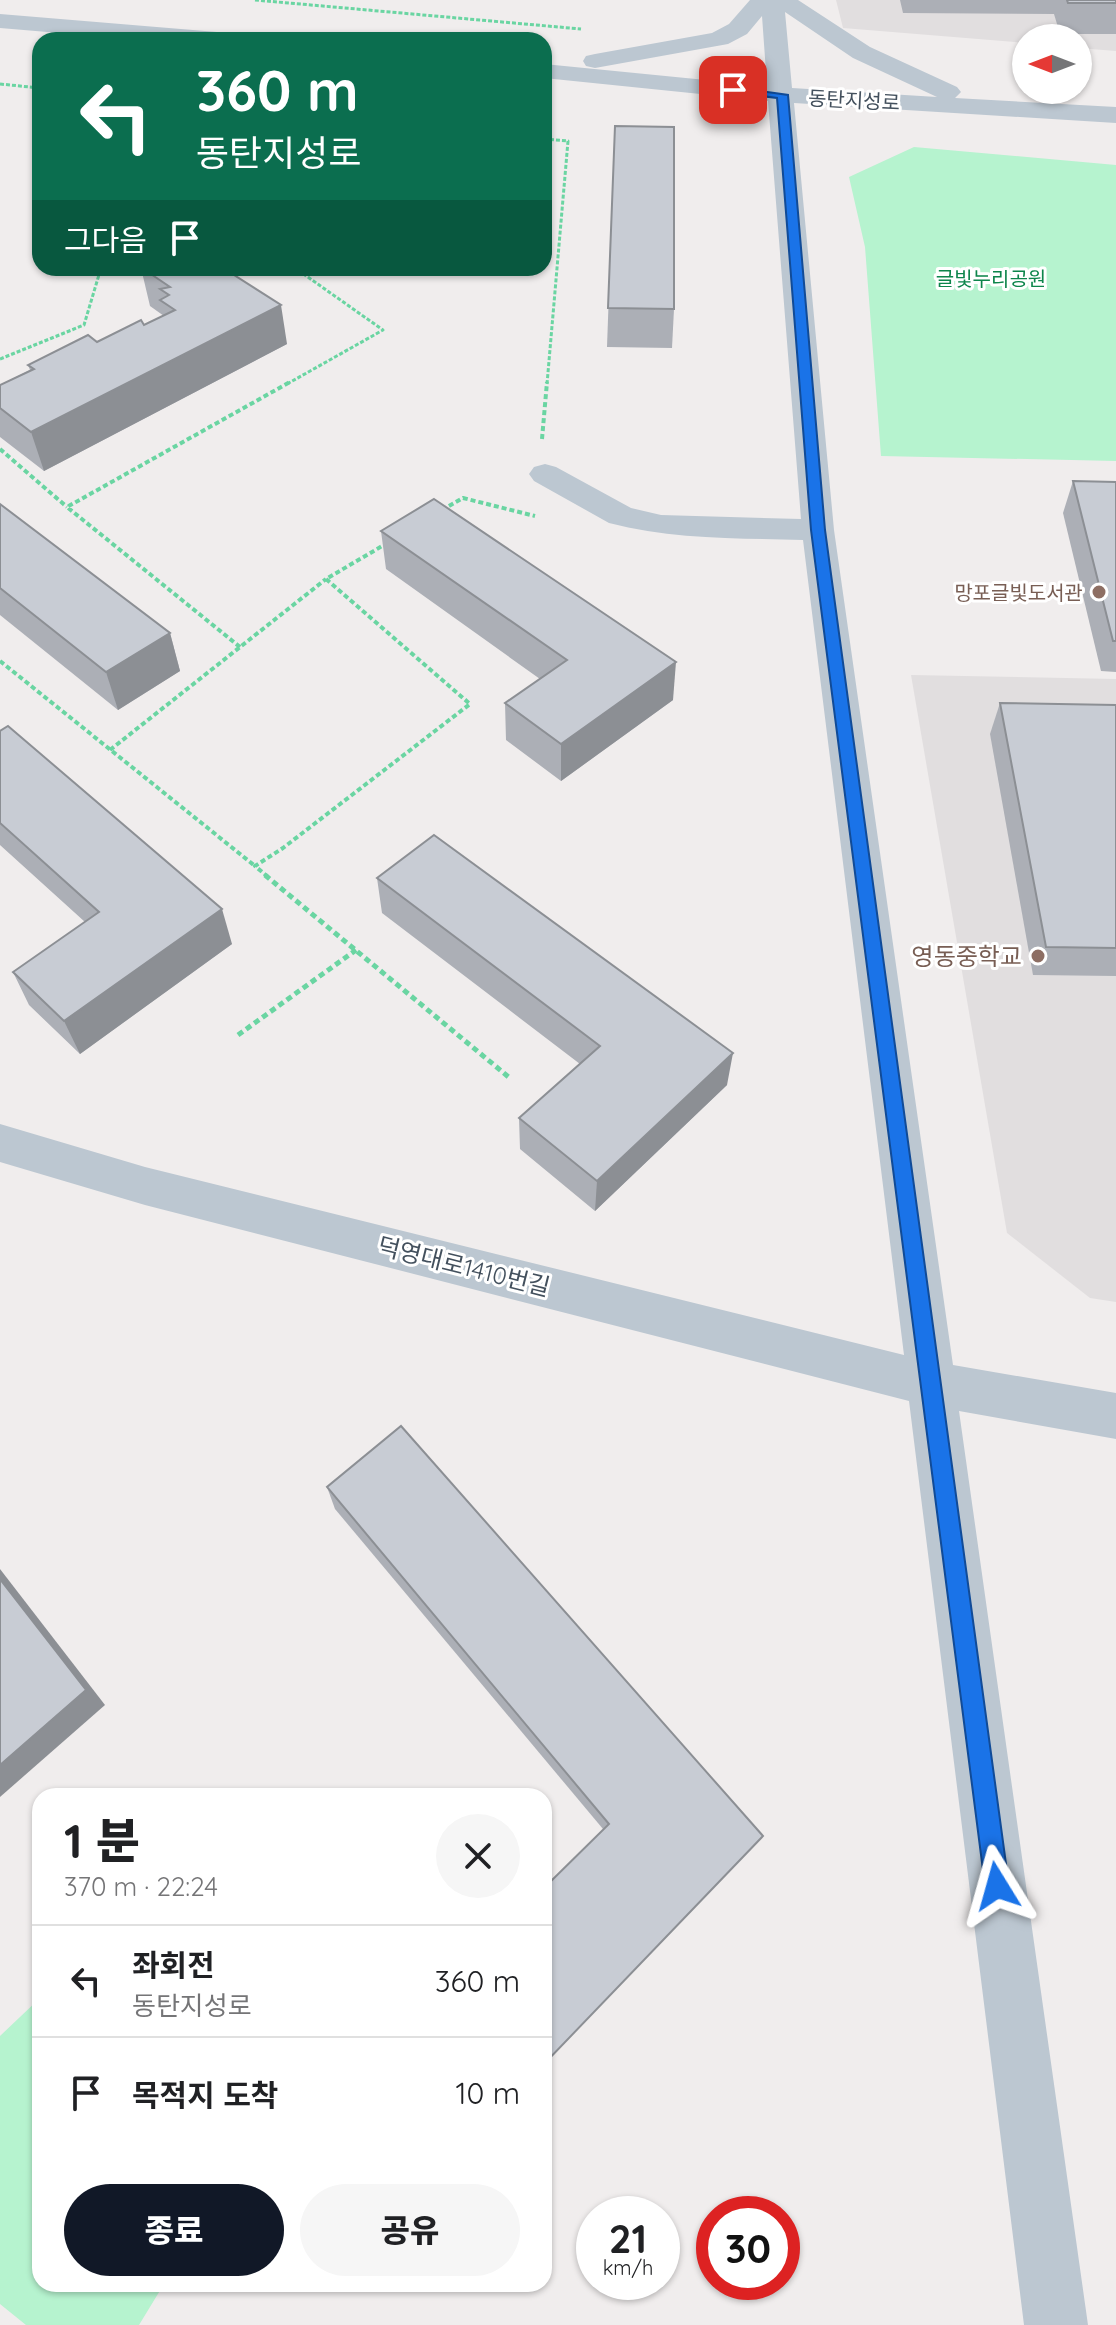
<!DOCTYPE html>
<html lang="ko">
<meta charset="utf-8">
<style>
:root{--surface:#fff;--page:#f6f6f6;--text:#202124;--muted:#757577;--line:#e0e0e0;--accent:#111827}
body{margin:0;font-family:Quicksand,"Noto Sans KR",sans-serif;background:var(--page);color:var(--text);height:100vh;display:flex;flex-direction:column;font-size:30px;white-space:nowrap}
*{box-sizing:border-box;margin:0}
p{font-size:26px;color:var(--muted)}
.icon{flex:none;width:44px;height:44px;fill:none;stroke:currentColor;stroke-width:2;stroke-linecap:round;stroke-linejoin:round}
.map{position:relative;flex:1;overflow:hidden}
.side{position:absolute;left:32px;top:1788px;width:520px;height:504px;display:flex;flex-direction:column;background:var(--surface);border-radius:24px;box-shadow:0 2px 6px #0004}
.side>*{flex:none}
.hud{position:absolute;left:32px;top:32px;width:520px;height:244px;border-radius:24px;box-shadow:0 2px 6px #0004;background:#0b6e4f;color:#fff;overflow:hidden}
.needle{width:52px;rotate:270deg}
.controls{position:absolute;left:1012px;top:24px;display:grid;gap:16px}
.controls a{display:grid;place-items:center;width:80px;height:80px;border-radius:50%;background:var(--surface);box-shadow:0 2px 6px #0004;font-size:40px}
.speed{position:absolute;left:576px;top:2196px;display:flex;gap:16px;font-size:40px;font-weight:700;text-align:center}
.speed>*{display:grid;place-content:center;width:104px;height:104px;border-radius:50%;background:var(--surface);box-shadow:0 2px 6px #0004;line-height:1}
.speed small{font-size:20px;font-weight:400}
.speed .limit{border:12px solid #d22;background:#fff;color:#111}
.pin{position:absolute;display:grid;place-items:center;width:68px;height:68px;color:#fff;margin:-34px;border-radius:16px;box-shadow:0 4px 12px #0006}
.me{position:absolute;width:88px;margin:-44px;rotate:352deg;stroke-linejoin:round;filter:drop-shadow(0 0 6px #0008)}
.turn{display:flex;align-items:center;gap:28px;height:168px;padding:0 32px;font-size:36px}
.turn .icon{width:104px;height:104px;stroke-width:2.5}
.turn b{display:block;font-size:56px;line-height:68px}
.then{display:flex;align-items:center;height:76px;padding:0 32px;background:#0003;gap:16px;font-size:30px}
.round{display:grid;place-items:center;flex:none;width:84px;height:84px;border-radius:42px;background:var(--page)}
.head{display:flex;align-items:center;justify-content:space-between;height:136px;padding:0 32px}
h1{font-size:48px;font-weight:800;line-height:60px}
.button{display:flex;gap:16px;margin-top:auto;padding:16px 32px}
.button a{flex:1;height:92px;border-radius:48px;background:var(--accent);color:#fff;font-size:32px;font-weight:800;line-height:92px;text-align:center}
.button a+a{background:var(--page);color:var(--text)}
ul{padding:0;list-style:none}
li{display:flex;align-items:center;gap:24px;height:112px;padding:0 32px;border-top:2px solid var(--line)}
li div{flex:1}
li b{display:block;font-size:30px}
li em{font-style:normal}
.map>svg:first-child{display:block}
.education{fill:#e1dedf}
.green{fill:#b6f3cf}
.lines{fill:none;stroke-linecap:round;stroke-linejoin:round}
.path-far2{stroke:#6ad5a2;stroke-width:3;stroke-dasharray:4 2;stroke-linecap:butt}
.path-far1{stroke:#6ad5a2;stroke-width:4;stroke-dasharray:5 3;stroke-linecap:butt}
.path{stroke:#6ad5a2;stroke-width:5;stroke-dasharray:6 4;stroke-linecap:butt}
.minor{fill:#bcc7d1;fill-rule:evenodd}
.wall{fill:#acafb6}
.shaded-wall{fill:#8c8f94}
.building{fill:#c8ccd4;stroke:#8c8f94;stroke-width:2}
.route{fill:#1a73e8;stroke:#114b97;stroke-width:2}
.education-dot{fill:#8d6e63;stroke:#fff;stroke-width:3}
.labels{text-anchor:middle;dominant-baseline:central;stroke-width:6;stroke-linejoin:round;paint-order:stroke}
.far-street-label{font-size:20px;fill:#43505d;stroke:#fff}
.far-park-label{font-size:20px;fill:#0d854b;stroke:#fff}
.far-education-label{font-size:20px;fill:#785e54;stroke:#fff;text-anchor:end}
.education-label{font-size:24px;fill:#785e54;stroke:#fff;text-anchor:end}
.street-label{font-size:24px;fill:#43505d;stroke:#fff}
</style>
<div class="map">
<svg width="1116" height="2325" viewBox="0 0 1116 2325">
<rect width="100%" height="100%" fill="#f0eded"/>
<!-- education -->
<g class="education">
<polygon points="836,0 1116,0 1116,51 1078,48 1078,38 1026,38 1026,43 843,28"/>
<polygon points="911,675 1116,679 1116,1302 1090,1298 1007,1233"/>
</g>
<!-- green -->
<g class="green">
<polygon points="914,147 1116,165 1116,461 881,456 865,247 849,177"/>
<polygon points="40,1998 40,2284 164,2284 139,2325 26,2325 0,2304 0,2036"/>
</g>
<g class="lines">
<!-- path-far2 -->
<g class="path-far2">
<polyline points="255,0 581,29"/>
<polyline points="0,84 40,88"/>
<polyline points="544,139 568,141 547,384"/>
<polyline points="0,359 84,325 101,268"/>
<polyline points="287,384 383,330 295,268"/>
</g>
<!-- path-far1 -->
<g class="path-far1">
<polyline points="542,439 547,382"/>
<polyline points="0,449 67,507"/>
<polyline points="442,510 463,498 535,516"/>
<polyline points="240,647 67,507 290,382"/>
<polyline points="0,661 255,866"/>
<polyline points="110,750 326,579"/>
<polyline points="268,877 255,866 283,848 470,704 326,579 389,542"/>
</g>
<!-- path -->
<g class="path">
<polyline points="265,875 511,1079"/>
<polyline points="238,1035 356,950"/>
</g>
<!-- minor -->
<g class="minor">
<path d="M750,0H798L870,47L957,87L961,92L955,98L1116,107V123L794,103L834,530L953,1365L1116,1393V1439L959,1411L1088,2325H1024L909,1401L145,1205L0,1162V1124L145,1167L904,1355L803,540C738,538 673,540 609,523L534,481L529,474L534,467L545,464L556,467L631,508L661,515L801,519L768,101L544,78V64L767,86L762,16L747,34L728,44L595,68L586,66L583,61L586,56L595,54L712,33L729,24ZM785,12L853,58L937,97L792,88Z"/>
<polygon points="0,14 229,33 238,35 241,40 142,40 0,28"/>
</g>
</g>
<!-- wall -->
<g class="wall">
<polygon points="900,0 1116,0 1116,34 1060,34 1054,14 903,13"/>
<polygon points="615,126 674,309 672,348 607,347"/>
<polygon points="141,268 287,344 44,471 0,437 0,385 30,370 28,365 144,325 164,316 150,306"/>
<polygon points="1073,481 1116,482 1116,672 1101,671 1063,513"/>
<polygon points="0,504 170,633 180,671 118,710 0,615"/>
<polygon points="381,531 673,700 561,781 506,740 505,703 540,679 386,569"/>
<polygon points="1000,703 1116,705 1116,976 1033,975 990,734"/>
<polygon points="0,731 232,944 80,1054 29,1005 13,972 85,922 0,845"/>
<polygon points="377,878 727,1085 595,1211 520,1149 519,1118 580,1064 382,913"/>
<polygon points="327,1487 763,1836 603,1829 335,1509"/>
</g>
<!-- shaded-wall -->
<g class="shaded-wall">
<polygon points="281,305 287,344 44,471 31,432"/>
<polygon points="170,633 180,671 118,710 106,672"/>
<polygon points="676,662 673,700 561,781 561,744"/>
<polygon points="222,909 232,944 80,1054 64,1021"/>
<polygon points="733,1053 727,1085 595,1211 597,1181"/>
<polygon points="0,1569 105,1705 0,1797"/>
</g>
<!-- building -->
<g class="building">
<polygon points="1067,0 1116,0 1116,3 1068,3"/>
<polygon points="615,126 674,127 674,309 608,308"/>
<polygon points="142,268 223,268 281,305 31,432 0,408 0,385 34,369 28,365 88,335 97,342 141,320 144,325 175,310 160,300 169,295 160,289 170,287"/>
<polygon points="1073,481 1116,482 1116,641 1113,641"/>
<polygon points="434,499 676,662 561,744 505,703 567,660 381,531"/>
<polygon points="0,504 170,633 106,672 0,588"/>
<polygon points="1000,703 1116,705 1116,948 1046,947"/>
<polygon points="8,726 222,909 64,1021 13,972 99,912 0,823 0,731"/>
<polygon points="434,835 733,1053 597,1181 519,1118 600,1046 377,878"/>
<polygon points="401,1426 763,1836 544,2064 544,1888 609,1824 327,1487"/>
<polygon points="0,1579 86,1690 0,1765"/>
</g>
<!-- route -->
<polygon class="route" points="733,87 788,95 825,530 1009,1886 1005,1894 997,1898 989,1894 985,1886 811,530 777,98 729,92 728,90"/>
<!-- markers -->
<g class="education-dot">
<circle cx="1099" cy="592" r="8"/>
<circle cx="1038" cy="956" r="8"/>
</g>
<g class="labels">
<!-- far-street labels -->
<g class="far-street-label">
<text transform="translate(854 100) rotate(3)">동탄지성로</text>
</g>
<!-- far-park labels -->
<g class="far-park-label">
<text x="991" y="278">글빛누리공원</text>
</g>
<!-- far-education labels -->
<g class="far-education-label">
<text x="1083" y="592">망포글빛도서관</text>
</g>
<!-- education labels -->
<g class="education-label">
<text x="1022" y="956">영동중학교</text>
</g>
<!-- street labels -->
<g class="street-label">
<text transform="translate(464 1266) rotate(14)">덕영대로1410번길</text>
</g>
</g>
</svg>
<div class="controls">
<a><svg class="needle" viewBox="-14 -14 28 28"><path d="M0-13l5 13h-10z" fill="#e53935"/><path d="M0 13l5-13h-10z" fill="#757577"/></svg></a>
</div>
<div class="speed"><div>21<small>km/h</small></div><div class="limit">30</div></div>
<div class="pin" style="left:733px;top:90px;background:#d93025"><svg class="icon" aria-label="arrive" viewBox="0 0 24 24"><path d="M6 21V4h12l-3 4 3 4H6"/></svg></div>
<svg class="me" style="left:997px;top:1886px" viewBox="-20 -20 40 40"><path d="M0-17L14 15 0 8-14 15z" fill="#1a73e8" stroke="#fff" stroke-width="4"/></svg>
<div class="hud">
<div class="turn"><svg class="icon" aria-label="left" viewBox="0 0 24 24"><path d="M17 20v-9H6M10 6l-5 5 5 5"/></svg><div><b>360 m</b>동탄지성로</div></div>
<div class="then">그다음<svg class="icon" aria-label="arrive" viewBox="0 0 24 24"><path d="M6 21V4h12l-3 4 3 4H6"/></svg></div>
</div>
<section class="side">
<div class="head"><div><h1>1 분</h1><p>370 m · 22:24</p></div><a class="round"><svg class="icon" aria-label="close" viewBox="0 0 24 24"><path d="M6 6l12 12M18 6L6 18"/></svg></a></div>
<ul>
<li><svg class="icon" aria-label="left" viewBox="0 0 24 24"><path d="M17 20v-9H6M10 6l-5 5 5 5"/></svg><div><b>좌회전</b><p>동탄지성로</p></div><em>360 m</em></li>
<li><svg class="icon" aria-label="arrive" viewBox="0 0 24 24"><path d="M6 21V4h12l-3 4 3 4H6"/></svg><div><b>목적지 도착</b></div><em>10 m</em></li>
</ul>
<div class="button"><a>종료</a><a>공유</a></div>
</section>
</div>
